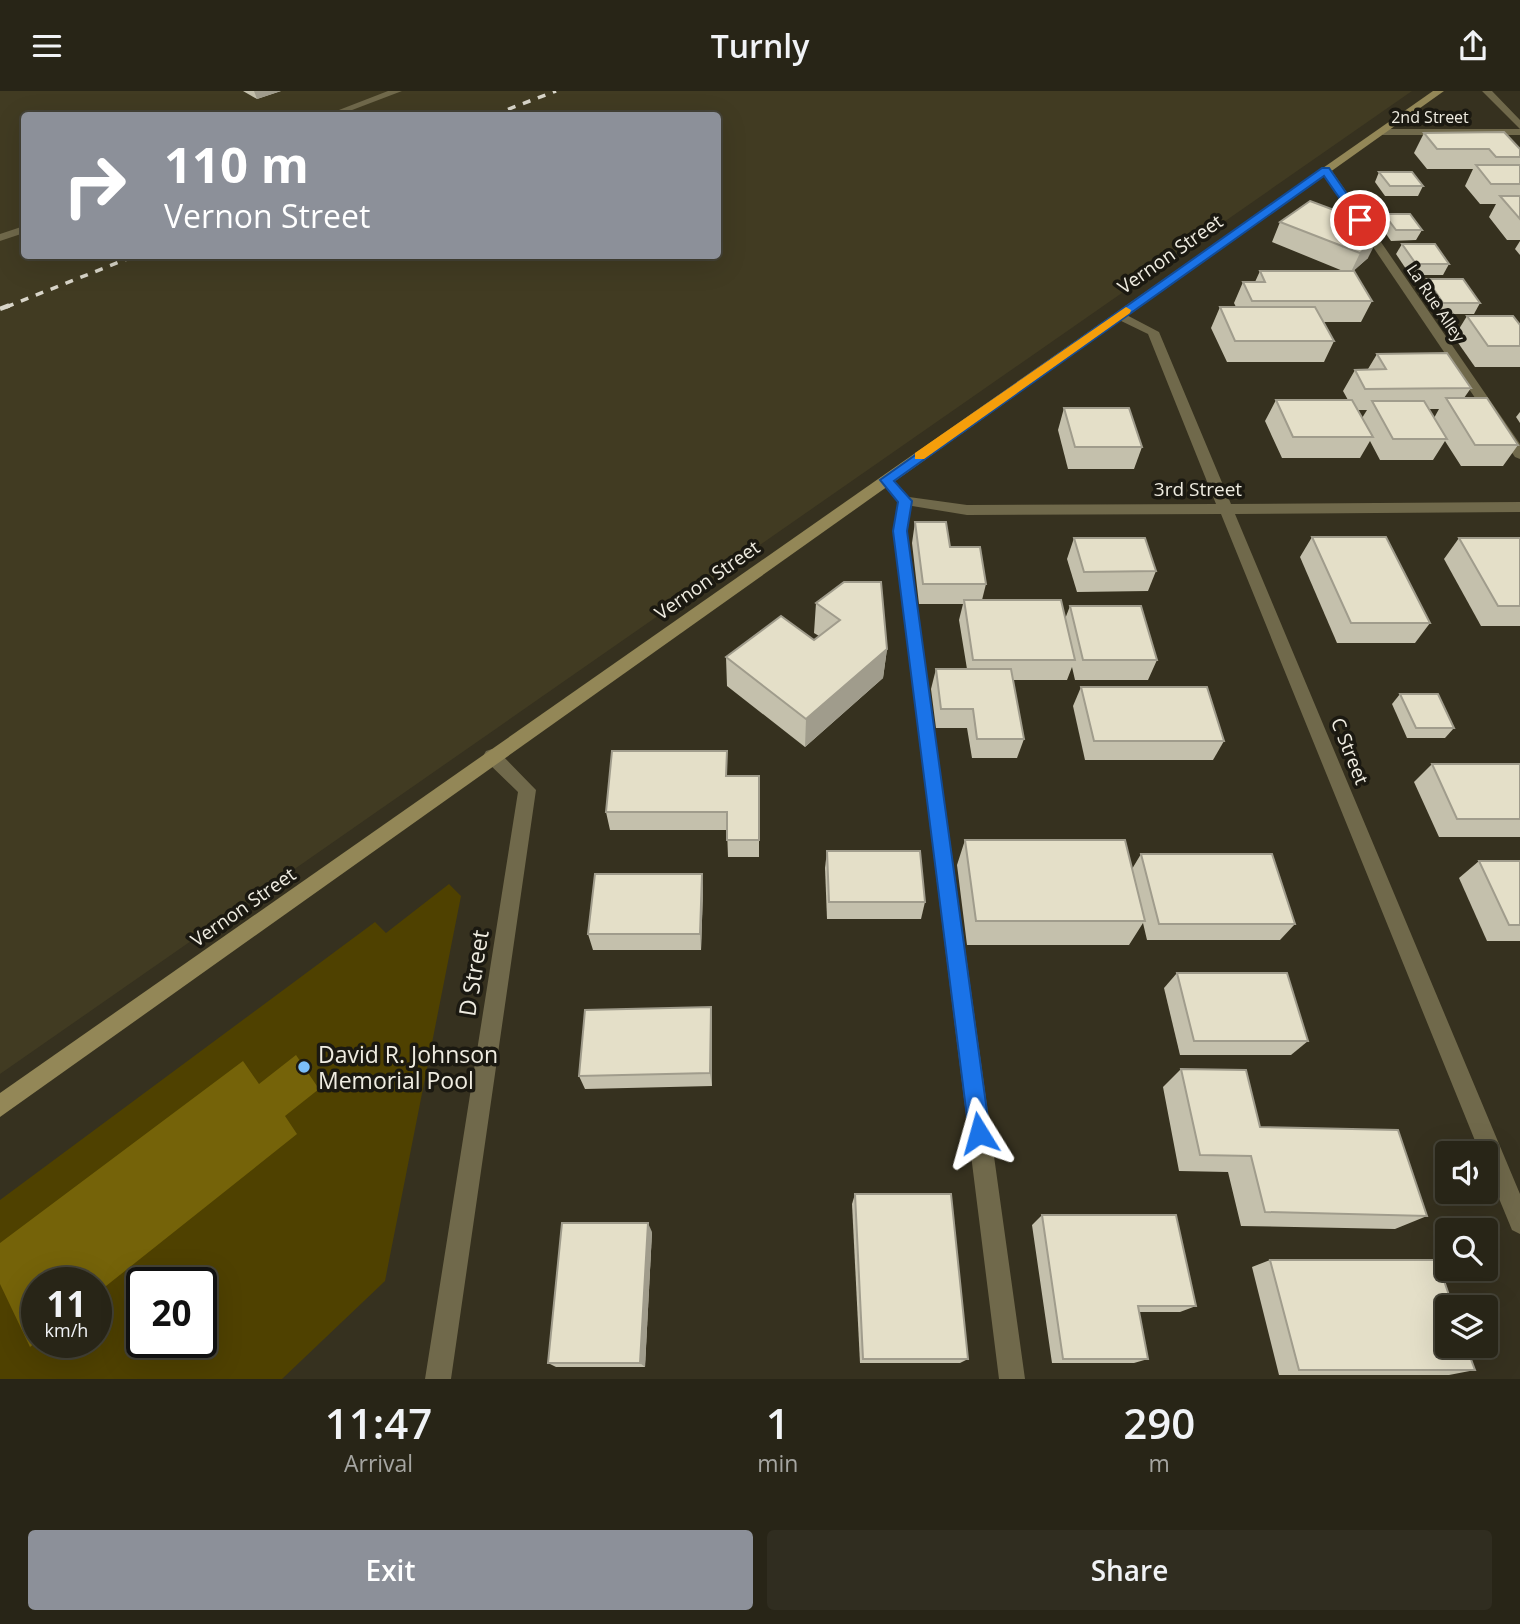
<!DOCTYPE html>
<style>
:root{--surface:#282517;--page:#302d20;--text:#f1f3f6;--muted:#a5a5a1;--line:#444236;--accent:#8c9099}
body{margin:0;font-family:"Open Sans",sans-serif;background:var(--page);color:var(--text);height:100vh;display:flex;flex-direction:column;font-size:26px;white-space:nowrap}
*{box-sizing:border-box;margin:0}
p{font-size:23px;color:var(--muted)}
.icon{flex:none;width:38px;height:38px;fill:none;stroke:currentColor;stroke-width:2;stroke-linecap:round;stroke-linejoin:round}
.map{position:relative;height:1288px;overflow:hidden}
.side{display:flex;flex-direction:column;background:var(--surface);flex:1}
.side>*{flex:none}
.banner{position:absolute;left:21px;top:21px;width:700px;height:147px;border-radius:7px;box-shadow:0 7px 28px #0002,0 0 0 2px var(--line);background:#8c9099;color:#fff;overflow:hidden}
.tools{position:absolute;left:1435px;top:1050px;display:grid;gap:14px}
.tools a{display:grid;place-items:center;width:63px;height:63px;border-radius:7px;background:var(--surface);box-shadow:0 7px 28px #0002,0 0 0 2px var(--line);font-size:35px}
.speed{position:absolute;left:21px;top:1176px;display:flex;gap:14px;font-size:35px;font-weight:700;text-align:center}
.speed>*{display:grid;place-content:center;width:91px;height:91px;border-radius:50%;background:var(--surface);box-shadow:0 7px 28px #0002,0 0 0 2px var(--line);line-height:1}
.speed small{font-size:18px;font-weight:400}
.speed .limit{border:4px solid #111;border-radius:10px;background:#fff;color:#111}
.pin{position:absolute;display:grid;place-items:center;width:60px;height:60px;color:#fff;margin:-30px;border:4px solid #fff;border-radius:50%;box-shadow:0 2px 7px #0007}
.me{position:absolute;width:77px;margin:-38px;rotate:352deg;stroke-linejoin:round;filter:drop-shadow(0 0 5px #0008)}
.turn{display:flex;align-items:center;gap:24px;height:147px;padding:0 28px;font-size:32px}
.turn .icon{width:91px;height:91px;stroke-width:2.5}
.turn b{display:block;font-size:49px;line-height:60px}
.eta{display:flex;justify-content:space-evenly;align-items:center;height:119px;text-align:center}
.eta b{font-size:42px;font-weight:600;line-height:49px}
.action{display:flex;gap:14px;margin-top:auto;padding:14px 28px}
.action a{flex:1;height:80px;border-radius:7px;background:var(--accent);color:#fff;font-size:28px;font-weight:600;line-height:80px;text-align:center}
.action a+a{background:var(--page);color:var(--text)}
header{display:flex;justify-content:space-between;align-items:center;height:91px;padding:0 28px;background:var(--surface);font-size:32px;font-weight:600}
.map>svg:first-child{display:block}
.built{fill:#413b22;fill-rule:evenodd}
.green{fill:#4f4100;fill-rule:evenodd}
.water{fill:#756309}
.lines{fill:none;stroke-linecap:round;stroke-linejoin:round}
.lane{fill:#70694b;fill-rule:evenodd}
.street{fill:#70694b;fill-rule:evenodd}
.secondary{fill:#938757;fill-rule:evenodd}
.rail-far1{stroke:#d8d5c9;stroke-width:3.5;stroke-dasharray:8 8;stroke-linecap:butt}
.rail{stroke:#d8d5c9;stroke-width:4.5;stroke-dasharray:10 10;stroke-linecap:butt}
.wall{fill:#c4c0ac;fill-rule:evenodd}
.shaded-wall{fill:#a09c8c}
.building{fill:#e4dfc8;stroke:#a09c8c;stroke-width:2}
.route{fill:#1a73e8;stroke:#114b97;stroke-width:2}
.slow{fill:#f59e0b}
.poi-dot{fill:#7bbef8;stroke:#1b1911;stroke-width:2.5}
.labels{text-anchor:middle;dominant-baseline:central;stroke-width:7;stroke-linejoin:round;paint-order:stroke}
.far-street-label{font-size:16px;fill:#efece1;stroke:#1b1911}
.street-label{font-size:19px;fill:#efece1;stroke:#1b1911}
.near-street-label{font-size:23px;fill:#efece1;stroke:#1b1911}
.near-poi-label{font-size:23px;fill:#efece1;stroke:#1b1911;text-anchor:start}
</style>
<header><svg class="icon" aria-label="menu" viewBox="0 0 24 24"><path d="M4 6h16M4 12h16M4 18h16"/></svg>Turnly<svg class="icon" aria-label="share" viewBox="0 0 24 24"><path d="M12 15V3M7 8l5-5 5 5M5 13v7h14v-7"/></svg></header>
<div class="map">
<svg width="1520" height="1288" viewBox="0 0 1520 1288">
<rect width="100%" height="100%" fill="#36311f"/>
<!-- built -->
<path class="built" d="M0,0H1412L0,983ZM24,24H718V164H24Z"/>
<!-- green -->
<path class="green" d="M449,793L461,805L385,1190L282,1288H0V1109L375,831L386,842ZM37,1192H96V1251H37ZM142,1192H201V1251H142Z"/>
<!-- water -->
<polygon class="water" points="296,964 319,998 285,1025 297,1043 96,1203 96,1192 37,1192 37,1250 30,1256 0,1193 0,1152 243,970 259,993"/>
<g class="lines">
<!-- lane -->
<g class="lane">
<polygon points="388,0 402,0 339,24 326,24"/>
<polygon points="1322,77 1330,77 1520,353 1520,368 1515,366 1321,79"/>
<polygon points="24,135 24,142 0,150 0,143"/>
<polygon points="905,405 912,410 907,440 1025,1288 999,1288 893,440 898,410"/>
</g>
<!-- street -->
<g class="street">
<polygon points="1482,0 1492,0 1520,29 1520,44 1383,44 1378,41 1383,38 1520,38"/>
<polygon points="1119,220 1159,241 1231,413 1520,411 1520,421 1235,423 1520,1103 1520,1143 1512,1139 1486,1076 1486,1062 1480,1062 1221,423 967,424 900,413 879,389 881,386 891,386 909,406 967,414 1216,413 1148,243 1115,227 1113,224"/>
<polygon points="492,658 498,660 536,699 451,1288 425,1288 518,701 486,670 483,665 486,660"/>
</g>
<!-- secondary -->
<polygon class="secondary" points="1433,0 1444,0 0,1026 0,1002"/>
<!-- rail-far1 -->
<g class="rail-far1">
<polyline points="493,24 556,0"/>
<polyline points="6,216 137,164"/>
</g>
<!-- rail -->
<polyline class="rail" points="0,218 10,214"/>
</g>
<!-- wall -->
<g class="wall">
<polygon points="243,0 281,0 257,8"/>
<polygon points="1424,42 1520,58 1520,149 1507,149 1489,126 1496,113 1480,113 1465,95 1473,78 1427,78 1414,62"/>
<polygon points="1379,81 1423,95 1418,105 1385,105 1375,91"/>
<polygon points="1384,123 1422,139 1416,149 1391,150 1379,133"/>
<polygon points="1280,131 1357,138 1368,167 1353,180 1372,210 1361,231 1324,231 1334,250 1324,271 1227,271 1211,237 1220,216 1236,216 1234,212 1243,191 1255,191 1260,180 1343,180 1272,151"/>
<polygon points="1520,150 1520,164 1515,158"/>
<polygon points="1402,153 1449,173 1443,184 1410,184 1396,163"/>
<polygon points="1427,188 1480,212 1474,223 1437,223 1421,199"/>
<polygon points="1467,225 1520,234 1520,276 1475,276 1454,246"/>
<path d="M1377,263L1471,297L1464,307L1518,354L1503,375H1461L1445,350L1433,369H1380L1370,350L1360,367H1282L1265,330L1276,309H1348L1343,300L1355,279L1368,278ZM1429,318H1439L1434,327ZM1358,319H1367L1362,327Z"/>
<polygon points="1064,317 1142,356 1134,378 1068,378 1058,339"/>
<polygon points="1520,321 1520,332 1516,326"/>
<polygon points="915,431 950,456 986,493 982,509 1065,528 1070,515 1157,569 1148,589 1075,589 1072,576 1067,589 1013,589 1024,648 1017,667 972,667 967,637 936,637 931,598 936,578 967,578 959,529 963,513 919,513 912,452"/>
<polygon points="1312,446 1430,532 1415,552 1337,552 1300,466"/>
<polygon points="1074,447 1156,480 1148,500 1077,501 1067,468"/>
<polygon points="1459,447 1520,447 1520,535 1481,535 1444,468"/>
<polygon points="816,512 887,558 883,587 805,656 727,595 726,566 814,549 819,545 814,542"/>
<polygon points="1081,596 1224,650 1213,669 1085,669 1073,615"/>
<polygon points="1400,603 1454,637 1445,647 1407,647 1392,613"/>
<polygon points="1432,673 1520,673 1520,746 1439,746 1414,691"/>
<polygon points="728,685 759,685 759,766 728,766 727,739 610,739 606,721"/>
<polygon points="965,749 1132,778 1141,763 1295,833 1280,849 1147,849 1143,832 1129,854 967,854 957,774"/>
<polygon points="827,760 925,811 921,828 827,828 825,777"/>
<polygon points="1479,770 1520,770 1520,850 1487,850 1459,787"/>
<polygon points="702,783 703,800 701,859 593,859 588,843"/>
<polygon points="1177,882 1308,950 1291,964 1180,964 1164,897"/>
<polygon points="711,916 712,930 712,995 585,998 579,985"/>
<polygon points="1181,978 1260,1036 1427,1125 1395,1138 1241,1135 1228,1081 1179,1080 1163,996"/>
<polygon points="855,1103 968,1268 960,1272 860,1272 852,1113"/>
<polygon points="1042,1124 1196,1215 1180,1221 1139,1221 1148,1268 1134,1272 1052,1272 1032,1134"/>
<polygon points="652,1141 645,1276 556,1276 548,1272"/>
<polygon points="1270,1169 1475,1279 1449,1284 1279,1284 1252,1176"/>
</g>
<!-- shaded-wall -->
<g class="shaded-wall">
<polygon points="254,0 281,0 257,8"/>
<polygon points="1361,129 1351,150 1342,157 1352,136"/>
<polygon points="1378,147 1368,167 1350,183 1360,162"/>
<polygon points="887,558 883,587 805,656 806,628"/>
<polygon points="702,783 703,800 701,859 700,843"/>
<polygon points="711,916 712,930 712,995 710,982"/>
<polygon points="648,1132 652,1141 645,1276 640,1272"/>
</g>
<!-- building -->
<g class="building">
<polygon points="1504,41 1520,58 1520,66 1496,66 1489,58 1437,58 1424,42"/>
<polygon points="1476,74 1520,74 1520,93 1491,93"/>
<polygon points="1379,81 1412,81 1423,95 1390,95"/>
<polygon points="1500,105 1520,105 1520,128"/>
<polygon points="1310,110 1361,129 1352,136 1378,147 1360,162 1280,131"/>
<polygon points="1384,123 1410,123 1422,139 1396,139"/>
<polygon points="1402,153 1435,153 1449,173 1416,173"/>
<polygon points="1260,180 1354,180 1372,210 1252,210 1243,191 1265,191"/>
<polygon points="1427,188 1463,188 1480,212 1443,212"/>
<polygon points="1220,216 1315,216 1334,250 1235,250"/>
<polygon points="1467,225 1513,225 1520,234 1520,255 1488,255"/>
<polygon points="1447,262 1471,297 1365,298 1355,279 1386,278 1377,263"/>
<polygon points="1446,307 1487,307 1518,354 1475,354"/>
<polygon points="1276,309 1352,309 1373,346 1293,346"/>
<polygon points="1372,310 1424,310 1447,348 1393,348"/>
<polygon points="1064,317 1129,317 1142,356 1075,356"/>
<polygon points="915,431 946,431 950,456 980,456 986,493 923,493"/>
<polygon points="1312,446 1386,446 1430,532 1351,532"/>
<polygon points="1074,447 1145,447 1156,480 1084,481"/>
<polygon points="1459,447 1520,447 1520,515 1498,515"/>
<polygon points="844,491 881,491 887,558 806,628 726,566 781,525 814,549 840,529 816,512"/>
<polygon points="964,509 1061,509 1075,569 973,569"/>
<polygon points="1070,515 1141,515 1157,569 1083,569"/>
<polygon points="936,578 1011,578 1024,648 977,648 973,618 941,618"/>
<polygon points="1081,596 1207,596 1224,650 1094,650"/>
<polygon points="1400,603 1438,603 1454,637 1416,637"/>
<polygon points="612,660 727,660 726,685 759,685 759,749 727,749 727,721 606,721"/>
<polygon points="1432,673 1520,673 1520,728 1457,728"/>
<polygon points="965,749 1125,749 1145,830 976,830"/>
<polygon points="827,760 920,760 925,811 829,811"/>
<polygon points="1141,763 1272,763 1295,833 1159,833"/>
<polygon points="1479,770 1520,770 1520,834 1509,834"/>
<polygon points="595,783 702,783 700,843 588,843"/>
<polygon points="1177,882 1287,882 1308,950 1194,950"/>
<polygon points="711,916 710,982 579,985 585,919"/>
<polygon points="1181,978 1246,979 1260,1036 1398,1039 1427,1125 1265,1121 1251,1065 1200,1064"/>
<polygon points="855,1103 951,1103 968,1268 863,1268"/>
<polygon points="1042,1124 1176,1124 1196,1215 1138,1215 1148,1268 1063,1268"/>
<polygon points="562,1132 648,1132 640,1272 548,1272"/>
<polygon points="1270,1169 1437,1169 1453,1216 1447,1216 1447,1255 1466,1255 1475,1279 1299,1279"/>
</g>
<!-- route -->
<polygon class="route" points="1322,77 1329,77 1365,129 1363,131 1356,131 1324,85 894,390 912,410 907,440 990,1042 987,1049 979,1052 972,1049 969,1042 893,440 898,411 880,389"/>
<!-- slow -->
<polygon class="slow" points="1126,216 1131,219 1130,222 924,368 915,368 915,362"/>
<!-- markers -->
<circle class="poi-dot" cx="304" cy="976" r="7"/>
<g class="labels">
<!-- far-street labels -->
<g class="far-street-label">
<text x="1430" y="26">2nd Street</text>
<text transform="translate(1436 212) rotate(56)">La Rue Alley</text>
</g>
<!-- street labels -->
<g class="street-label">
<text transform="translate(1170 163) rotate(-35)">Vernon Street</text>
<text x="1198" y="398">3rd Street</text>
<text transform="translate(707 489) rotate(-35)">Vernon Street</text>
<text transform="translate(1350 660) rotate(68)">C Street</text>
<text transform="translate(243 816) rotate(-35)">Vernon Street</text>
</g>
<!-- near-street labels -->
<g class="near-street-label">
<text transform="translate(473 882) rotate(-81)">D Street</text>
</g>
<!-- near-poi labels -->
<g class="near-poi-label">
<text x="318" y="963">David R. Johnson<tspan x="318" dy="26">Memorial Pool</tspan></text>
</g>
</g>
</svg>
<div class="tools">
<a><svg class="icon" aria-label="sound" viewBox="0 0 24 24"><path d="M4 9h4l5-4v14l-5-4H4zM17 9q2 3 0 6"/></svg></a>
<a><svg class="icon" aria-label="search" viewBox="0 0 24 24"><circle cx="10" cy="10" r="6"/><path d="M15 15l6 6"/></svg></a>
<a><svg class="icon" aria-label="layers" viewBox="0 0 24 24"><path d="M12 4l9 5-9 5-9-5zM3 14l9 5 9-5"/></svg></a>
</div>
<div class="speed"><div>11<small>km/h</small></div><div class="limit">20</div></div>
<div class="pin" style="left:1360px;top:129px;background:#d93025"><svg class="icon" aria-label="arrive" viewBox="0 0 24 24"><path d="M6 21V4h12l-3 4 3 4H6"/></svg></div>
<svg class="me" style="left:979px;top:1042px" viewBox="-20 -20 40 40"><path d="M0-17L14 15 0 8-14 15z" fill="#1a73e8" stroke="#fff" stroke-width="4"/></svg>
<div class="banner">
<div class="turn"><svg class="icon" aria-label="right" viewBox="0 0 24 24"><path d="M7 20v-9h11M14 6l5 5-5 5"/></svg><div><b>110 m</b>Vernon Street</div></div>
</div>
</div>
<section class="side">
<div class="eta">
<div><b>11:47</b><p>Arrival</p></div>
<div><b>1</b><p>min</p></div>
<div><b>290</b><p>m</p></div>
</div>
<div class="action"><a>Exit</a><a>Share</a></div>
</section>
